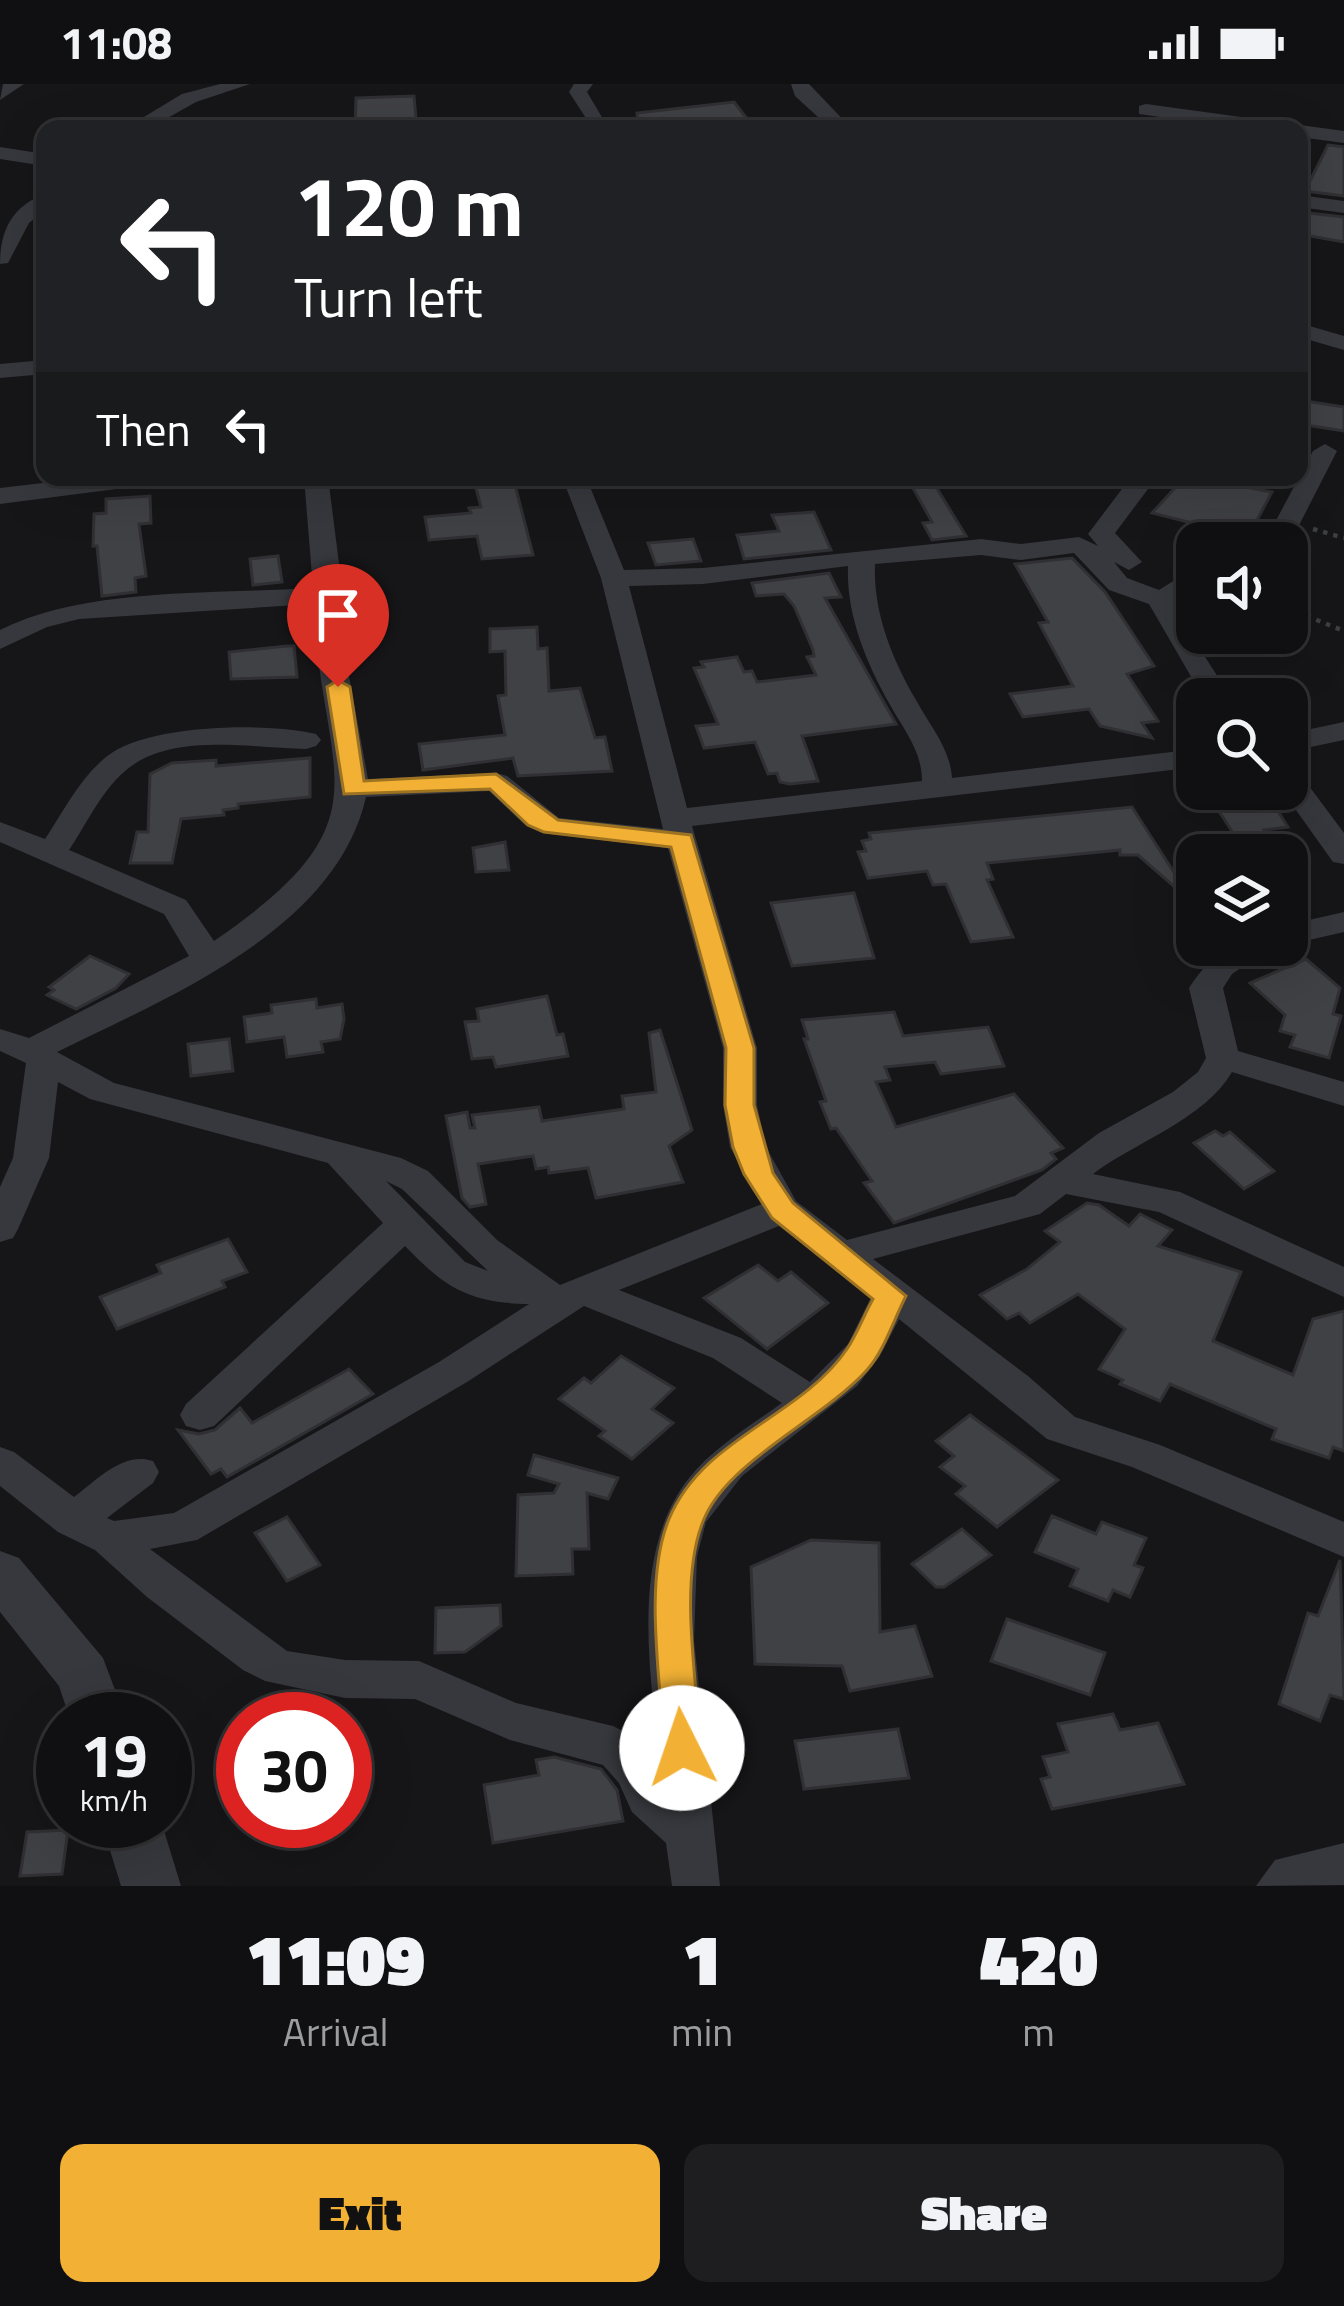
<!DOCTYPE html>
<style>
:root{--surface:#101012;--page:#1e1e20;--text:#f1f3f6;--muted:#9c9d9f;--line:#303032;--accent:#f2b134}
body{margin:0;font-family:"Titillium Web",sans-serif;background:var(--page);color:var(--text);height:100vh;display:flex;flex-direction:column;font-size:45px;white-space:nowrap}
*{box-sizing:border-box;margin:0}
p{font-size:39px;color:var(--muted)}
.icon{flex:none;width:66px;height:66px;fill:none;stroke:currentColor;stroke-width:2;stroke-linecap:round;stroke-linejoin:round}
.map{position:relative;height:1802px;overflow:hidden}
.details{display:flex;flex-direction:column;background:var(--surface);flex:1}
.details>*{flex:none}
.hud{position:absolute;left:36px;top:36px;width:1272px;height:366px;border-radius:24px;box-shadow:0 12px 48px #0002,0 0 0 3px var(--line);background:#202124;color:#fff;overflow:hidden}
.buttons{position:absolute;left:1176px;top:438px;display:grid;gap:24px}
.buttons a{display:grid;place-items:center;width:132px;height:132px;border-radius:24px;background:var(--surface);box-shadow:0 12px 48px #0002,0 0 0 3px var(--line);font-size:60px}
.speed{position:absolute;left:36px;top:1608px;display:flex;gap:24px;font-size:60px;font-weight:700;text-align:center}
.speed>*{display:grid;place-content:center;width:156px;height:156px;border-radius:50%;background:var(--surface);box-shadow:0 12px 48px #0002,0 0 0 3px var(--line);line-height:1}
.speed small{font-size:30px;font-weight:400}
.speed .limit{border:18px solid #d22;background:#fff;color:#111}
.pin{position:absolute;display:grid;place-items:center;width:102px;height:102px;color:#fff;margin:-123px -51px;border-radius:50% 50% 50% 0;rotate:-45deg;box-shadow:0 0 12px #0007}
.pin .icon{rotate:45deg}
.me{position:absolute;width:132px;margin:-66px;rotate:356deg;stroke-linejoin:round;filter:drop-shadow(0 0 9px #0008)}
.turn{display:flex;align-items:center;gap:42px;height:252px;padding:0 60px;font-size:54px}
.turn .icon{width:156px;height:156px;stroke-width:2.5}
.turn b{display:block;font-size:84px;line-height:102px}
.then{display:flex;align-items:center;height:114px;padding:0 60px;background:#0003;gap:24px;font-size:45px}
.eta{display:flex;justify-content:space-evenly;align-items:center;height:204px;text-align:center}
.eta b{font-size:72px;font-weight:800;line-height:84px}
.cta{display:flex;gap:24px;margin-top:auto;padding:24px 60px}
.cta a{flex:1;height:138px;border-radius:24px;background:var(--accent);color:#111;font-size:48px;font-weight:800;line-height:138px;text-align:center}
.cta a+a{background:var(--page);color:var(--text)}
.status{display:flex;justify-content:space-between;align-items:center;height:84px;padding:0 60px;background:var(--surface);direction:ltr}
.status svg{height:33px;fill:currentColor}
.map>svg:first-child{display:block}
.building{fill:#404145;stroke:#303034;stroke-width:3}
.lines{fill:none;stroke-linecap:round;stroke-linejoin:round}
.path{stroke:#3d3f44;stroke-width:4.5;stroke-dasharray:4.5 6;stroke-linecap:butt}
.minor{fill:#37383d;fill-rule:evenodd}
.tertiary{fill:#37383d;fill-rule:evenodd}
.route{fill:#f2b134;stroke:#9d7322;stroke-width:3}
</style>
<div class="status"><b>11:08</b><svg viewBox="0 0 49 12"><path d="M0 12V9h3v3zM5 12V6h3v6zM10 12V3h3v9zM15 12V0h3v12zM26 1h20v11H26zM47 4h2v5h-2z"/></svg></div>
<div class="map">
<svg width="1344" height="1802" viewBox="0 0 1344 1802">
<rect width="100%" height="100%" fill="#161618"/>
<!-- building -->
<g class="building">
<polygon points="414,12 416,35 383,37 383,45 355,45 356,14"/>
<polygon points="734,18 755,45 638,45 637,29"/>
<polygon points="1328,61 1344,63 1344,112 1305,107"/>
<polygon points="1299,128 1344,133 1344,158 1299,150"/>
<polygon points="1299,316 1344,323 1344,347 1299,340"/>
<polygon points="473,393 513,393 533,471 482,475 477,452 429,456 425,433 471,429 469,424 481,423"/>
<polygon points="915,393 930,393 966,452 932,456 923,439 932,438 909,397"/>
<polygon points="1185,393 1191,393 1272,408 1248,453 1152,429"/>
<polygon points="150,412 151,439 139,440 146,492 135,494 136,508 102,512 97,462 93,462 94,430 106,429 106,415"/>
<polygon points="814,428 831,466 744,475 737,451 779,447 772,431"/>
<polygon points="693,455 701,477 656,481 648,459"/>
<polygon points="278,472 282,498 253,501 250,475"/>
<polygon points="1072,474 1105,508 1154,582 1127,590 1158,637 1142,639 1152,654 1100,642 1089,625 1023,633 1010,610 1073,602 1039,539 1048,538 1015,480"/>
<polygon points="829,489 841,513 825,514 896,640 802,652 818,697 790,700 780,698 777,689 768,690 755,658 704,664 696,642 718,640 694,584 704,583 701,578 737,573 744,588 752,587 757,598 816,591 807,573 814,572 813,566 794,522 784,510 756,512 752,499"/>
<polygon points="537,543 538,565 547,564 549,607 580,604 595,654 605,653 612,687 518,692 513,674 423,686 419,660 505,651 498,612 506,611 505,567 490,568 490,545"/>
<polygon points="287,562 294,562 297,593 231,595 229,568"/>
<polygon points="310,674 310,713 238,720 238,724 223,726 224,731 181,735 172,779 130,779 137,748 148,748 150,690 172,679 216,676 216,682"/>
<polygon points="1259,715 1262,719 1272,718 1288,743 1264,746 1277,771 1247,771 1217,724"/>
<polygon points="1132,723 1182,801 1177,805 1138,771 1120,771 1120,766 987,779 993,795 987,796 1013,853 971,858 946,800 933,801 927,787 868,794 858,768 866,767 862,757 871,755 869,749"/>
<polygon points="505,758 509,786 476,788 473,764"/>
<polygon points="854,809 874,874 792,882 771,819"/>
<polygon points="90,872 129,890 116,904 76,925 47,911 54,906 49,903"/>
<polygon points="1306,875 1340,904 1333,930 1341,932 1329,974 1290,963 1295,951 1280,947 1285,931 1250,899"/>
<polygon points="547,912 557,951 563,950 568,972 496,983 493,973 472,975 465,938 479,937 477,925"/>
<polygon points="316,915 317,924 342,920 344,935 340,955 321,958 323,968 287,973 284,953 247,958 244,933 272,929 271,921"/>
<polygon points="894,928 903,952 988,943 1004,982 941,990 935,978 885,983 890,996 876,998 896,1043 1014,1010 1063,1064 1051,1069 1056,1075 1042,1086 894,1139 864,1099 872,1097 836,1044 831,1045 820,1018 826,1017 804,955 808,955 802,936"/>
<polygon points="660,946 692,1046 669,1062 683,1098 596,1114 588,1084 549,1089 548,1083 536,1085 533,1072 478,1080 486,1120 470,1123 462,1114 446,1032 467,1028 470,1044 475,1044 472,1031 539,1023 542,1037 624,1025 622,1012 656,1008 649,949"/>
<polygon points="229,955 233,987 191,992 188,960"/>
<polygon points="1215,1047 1223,1052 1230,1048 1274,1087 1244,1105 1194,1059"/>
<polygon points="1087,1119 1099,1121 1129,1142 1140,1130 1172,1146 1158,1162 1241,1188 1213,1257 1293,1291 1313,1235 1344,1227 1344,1367 1333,1363 1329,1374 1272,1355 1276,1345 1170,1300 1160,1317 1120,1300 1123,1296 1099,1285 1125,1245 1078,1210 1030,1239 1019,1229 1007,1235 980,1211 1027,1185 1060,1158 1045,1147"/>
<polygon points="228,1155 247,1188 222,1197 225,1203 117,1245 100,1213 161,1189 157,1181"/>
<polygon points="758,1181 778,1197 791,1188 828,1219 767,1265 704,1214"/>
<polygon points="621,1272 674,1304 652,1325 673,1339 632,1375 599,1352 605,1347 559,1315 584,1294 591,1299"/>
<polygon points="349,1285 373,1310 227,1393 221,1385 211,1390 178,1346 199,1350 215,1346 240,1324 252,1339"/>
<polygon points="970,1331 1058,1396 997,1443 956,1410 965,1402 940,1383 954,1372 936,1357"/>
<polygon points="534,1371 618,1394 608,1415 587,1409 589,1465 572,1465 573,1490 516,1492 518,1411 554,1409 559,1400 528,1391"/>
<polygon points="1052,1432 1096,1450 1102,1438 1146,1454 1134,1481 1143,1484 1130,1513 1113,1506 1108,1517 1070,1502 1078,1485 1035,1468"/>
<polygon points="287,1433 320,1481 287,1497 255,1449"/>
<polygon points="962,1445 991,1471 944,1503 936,1503 912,1480"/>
<polygon points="811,1456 879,1459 880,1548 915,1542 932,1592 850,1607 842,1582 755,1580 751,1483"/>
<polygon points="1340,1476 1344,1615 1330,1611 1320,1637 1279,1620 1308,1529 1318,1532"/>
<polygon points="500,1521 501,1542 465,1568 435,1569 436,1524"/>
<polygon points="1007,1535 1105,1569 1090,1611 991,1577"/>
<polygon points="1113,1630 1120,1646 1158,1639 1184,1700 1052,1725 1041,1695 1050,1693 1043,1673 1068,1668 1058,1640"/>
<polygon points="898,1645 909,1694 804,1705 795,1657"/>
<polygon points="554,1673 601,1685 617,1706 623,1737 493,1759 484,1701 539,1691 536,1676"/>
<polygon points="68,1746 62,1790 20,1792 27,1748"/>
</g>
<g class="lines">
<!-- path -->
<g class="path">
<polyline points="1313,445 1344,454"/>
<polyline points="1287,524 1344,547"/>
</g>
<!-- minor -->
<g class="minor">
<polygon points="24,0 0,16 3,0"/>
<polygon points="220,0 250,0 196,18 148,45 124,45 182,10"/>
<polygon points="574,0 593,0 587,8 609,45 593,45 569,8"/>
<polygon points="791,0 809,0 852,45 831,45 795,12"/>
<polygon points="1146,20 1344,47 1344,59 1299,53 1299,45 1243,45 1139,30 1139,22"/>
<polygon points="0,63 45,70 45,82 0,75"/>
<path d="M45,110V126L29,139L8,179L0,180C0,147 12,122 45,110Z"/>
<polygon points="1299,111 1344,117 1344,129 1299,123"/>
<polygon points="1299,239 1344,252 1344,266 1299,253"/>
<polygon points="45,276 45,290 0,294 0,280"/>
<polygon points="1325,360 1337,367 1290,459 1287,463 1287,459 1264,459 1313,367"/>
<polygon points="94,393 167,393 155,400 0,420 0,404"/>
<path d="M304,393H328L343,511L346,576L368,695L496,689L507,692L559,734L663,745L601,494L562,393H586L624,486L703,484L981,455L1021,460L1079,453L1098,462L1088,450L1131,393H1157L1115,449L1142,478L1129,486L1114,478L1127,494L1159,506L1197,482V503L1175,519V526L1232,615H1204L1149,520L1109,506L1074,469L1021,476L981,471L875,480C873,528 892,575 916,616C930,642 950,664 952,694L1197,665V683L692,742L757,964V1021L766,1063L796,1117L847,1156L1015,1112L1099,1049L1173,1008L1198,988L1206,974L1189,904C1216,864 1228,861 1274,861L1232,890L1223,904L1238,967L1344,998V1022L1232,988C1205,1035 1135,1058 1093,1090L1180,1108L1344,1183V1213L1159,1128L1066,1110L1040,1130L873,1175L1028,1292L1075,1333L1160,1361L1344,1438V1473L1132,1383L1047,1355L899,1235L880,1272L857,1302L742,1392L706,1438L697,1472L694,1556L720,1802H672L666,1759L632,1728L619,1699L603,1681L510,1656L415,1615L345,1614L265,1597L243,1586L147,1513L95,1466L58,1448L0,1402V1363L14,1368L74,1413C97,1396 123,1367 153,1377L159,1388L153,1399L107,1434L114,1437L174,1429L439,1278L529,1220C470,1219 445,1204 405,1162L214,1342L200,1346L186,1342L180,1331L186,1320L383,1139L328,1079L90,1015L58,998L49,1074L18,1145L13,1154L0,1158V1103L13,1074L26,979L0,967V945L29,954L189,872L164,830L0,758V738L45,755C63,728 80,694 106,673C146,640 267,638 316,650L321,656L316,662L306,665C254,664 175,649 130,683C103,703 88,738 69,766L186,816L214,857C392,735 323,698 313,520L79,535L47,543L0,565V546C83,503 218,510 313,504ZM848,482C846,530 866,578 889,619C903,645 922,666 922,697L687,724L629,502L703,500ZM489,707L526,742L542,749L668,764L723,964V1021L730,1063L762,1120L560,1201L497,1156L428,1087L401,1074L114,999L57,968C168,913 336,846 366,713ZM386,1097L402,1105L488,1187L465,1178ZM779,1142L871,1213L848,1260L810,1298L741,1254L619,1206ZM584,1222L713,1274L782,1319C750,1342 714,1363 689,1394C627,1473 652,1598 661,1690L635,1653L613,1642L516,1619L419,1577L345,1576L287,1567L150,1465L197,1456L467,1298Z"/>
<polygon points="1344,638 1344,656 1287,668 1287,650"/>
<polygon points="1287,683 1297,686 1344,749 1344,780 1333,778 1281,705 1287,705"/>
<polygon points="1344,828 1344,848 1287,861 1287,841"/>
<polygon points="1344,1759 1344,1801 1256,1802 1275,1776"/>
</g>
<!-- tertiary -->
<g class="tertiary">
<polygon points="0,1467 19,1474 103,1574 126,1635 70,1635 59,1602 0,1528"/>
<polygon points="101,1737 161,1737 181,1802 121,1802"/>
</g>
</g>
<!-- route -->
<path class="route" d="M338,596L350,603L364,697L496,690L558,736L691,751L754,964V1021L773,1089L793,1119L906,1212C894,1235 884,1267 867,1286C823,1335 729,1376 704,1435C678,1496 697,1598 701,1664L696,1676L682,1681L669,1676L664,1664C661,1597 643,1498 669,1435C703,1353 800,1334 847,1265C857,1250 864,1231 873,1215L772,1134L744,1090L733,1063L725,1021L726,964L671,763L544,748L528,741L490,705L344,710L327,603Z"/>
</svg>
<div class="buttons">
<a><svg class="icon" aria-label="sound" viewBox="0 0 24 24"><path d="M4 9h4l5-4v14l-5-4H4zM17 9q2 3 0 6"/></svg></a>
<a><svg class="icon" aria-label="search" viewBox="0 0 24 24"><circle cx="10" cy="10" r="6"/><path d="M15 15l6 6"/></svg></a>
<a><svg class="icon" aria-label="layers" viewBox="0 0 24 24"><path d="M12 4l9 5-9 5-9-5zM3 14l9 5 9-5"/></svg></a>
</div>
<div class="speed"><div>19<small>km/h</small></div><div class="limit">30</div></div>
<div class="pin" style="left:338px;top:603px;background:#d93025"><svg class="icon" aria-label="arrive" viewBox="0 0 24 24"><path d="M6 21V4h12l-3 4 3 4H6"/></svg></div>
<svg class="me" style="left:682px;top:1664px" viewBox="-20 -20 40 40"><circle r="19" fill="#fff"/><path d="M0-13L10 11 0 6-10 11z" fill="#f2b134"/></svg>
<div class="hud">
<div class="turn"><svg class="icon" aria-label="left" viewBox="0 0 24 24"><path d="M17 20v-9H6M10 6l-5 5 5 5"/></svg><div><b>120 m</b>Turn left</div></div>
<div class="then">Then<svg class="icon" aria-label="left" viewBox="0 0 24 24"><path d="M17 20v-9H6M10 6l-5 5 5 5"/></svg></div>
</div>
</div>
<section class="details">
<div class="eta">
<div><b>11:09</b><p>Arrival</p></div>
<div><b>1</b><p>min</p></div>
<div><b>420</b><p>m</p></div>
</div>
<div class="cta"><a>Exit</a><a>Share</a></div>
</section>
